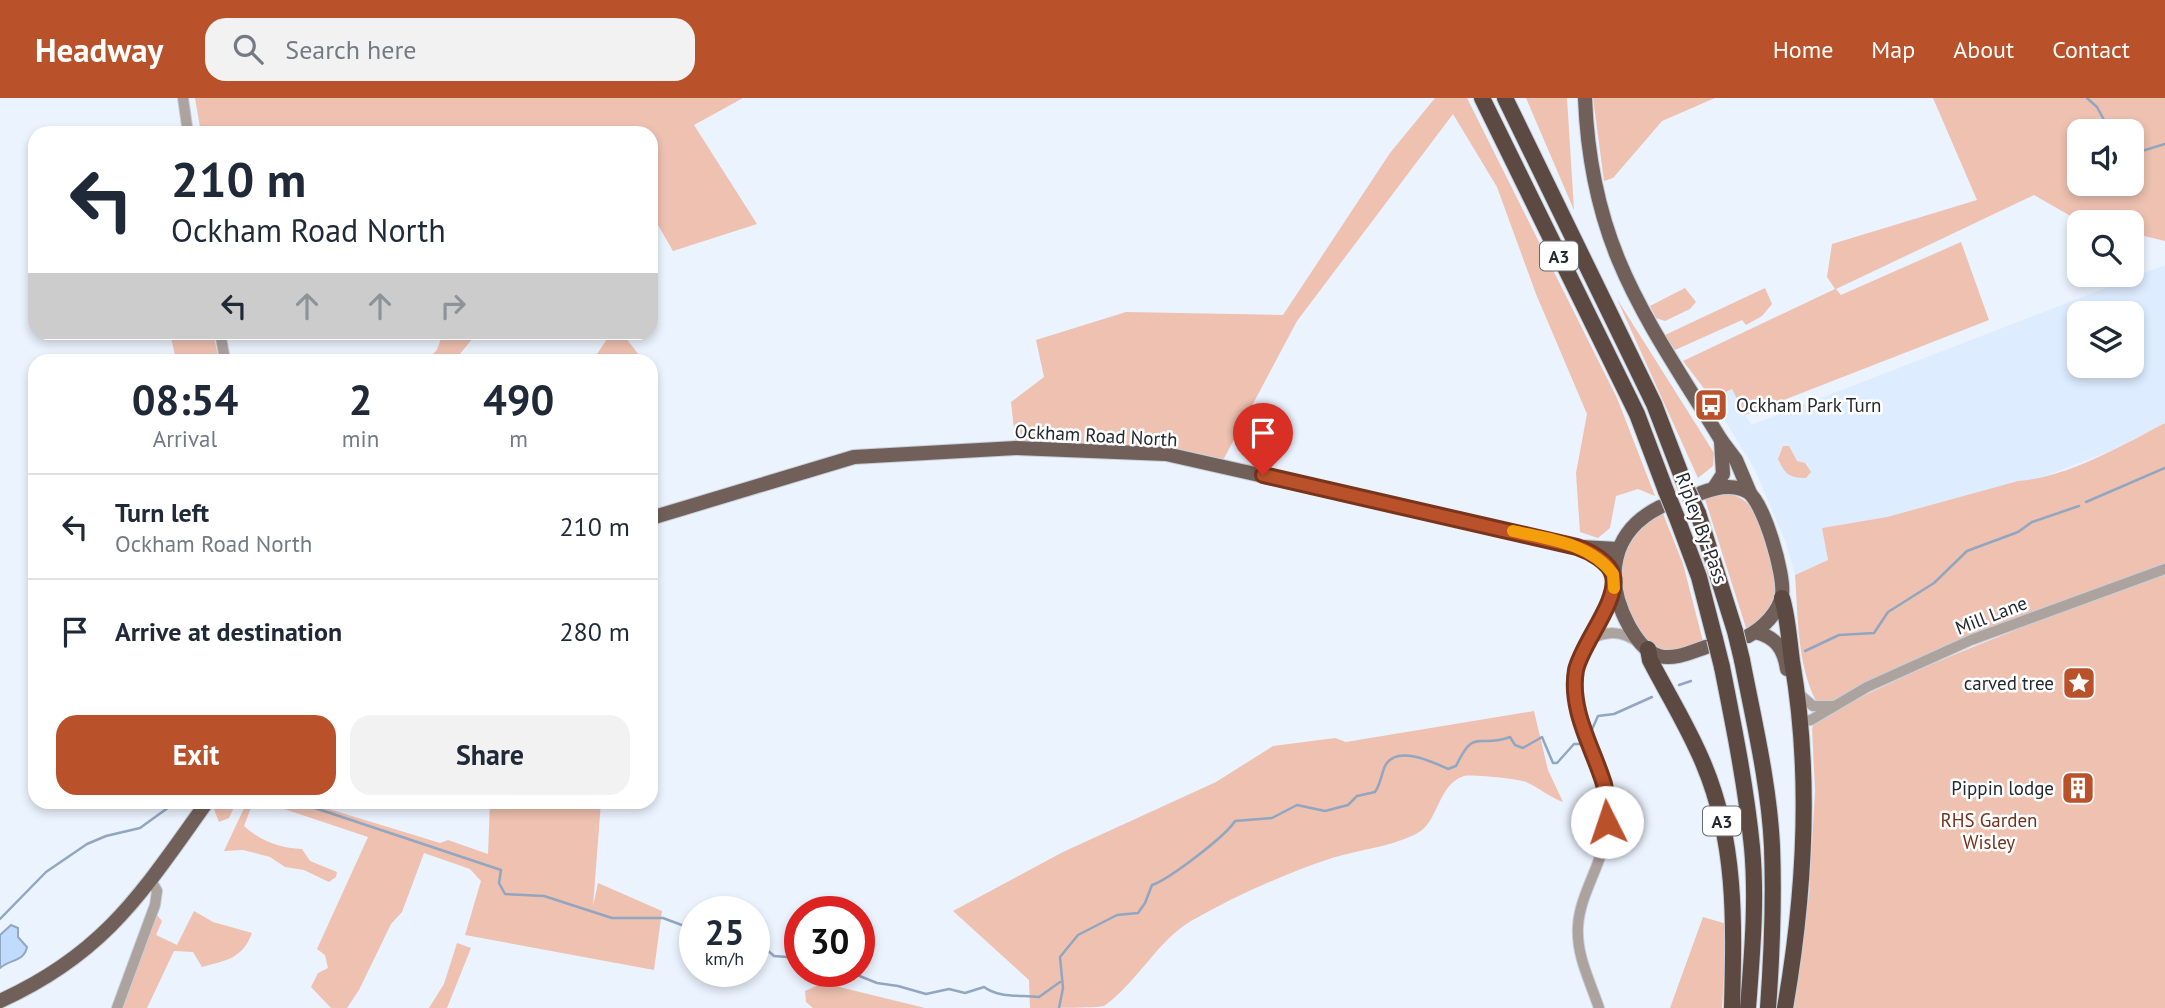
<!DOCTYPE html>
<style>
:root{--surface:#fff;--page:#f2f2f3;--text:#1f2937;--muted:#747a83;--line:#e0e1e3;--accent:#b9512a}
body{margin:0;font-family:"PT Sans",sans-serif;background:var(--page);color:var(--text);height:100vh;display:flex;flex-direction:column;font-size:26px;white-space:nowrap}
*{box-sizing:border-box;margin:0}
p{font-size:23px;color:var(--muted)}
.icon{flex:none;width:38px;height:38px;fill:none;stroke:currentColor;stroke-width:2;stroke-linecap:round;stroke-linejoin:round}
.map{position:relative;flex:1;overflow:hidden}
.drawer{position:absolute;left:28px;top:256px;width:630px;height:455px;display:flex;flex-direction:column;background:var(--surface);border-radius:21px;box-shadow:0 4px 10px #0003}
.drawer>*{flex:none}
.hud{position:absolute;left:28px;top:28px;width:630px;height:214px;border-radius:21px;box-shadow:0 4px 10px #0003;background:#fff;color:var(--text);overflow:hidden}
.buttons{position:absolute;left:2067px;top:21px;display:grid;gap:14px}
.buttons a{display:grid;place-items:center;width:77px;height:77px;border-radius:14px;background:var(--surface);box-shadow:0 4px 10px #0003;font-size:35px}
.speed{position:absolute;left:679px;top:798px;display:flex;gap:14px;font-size:35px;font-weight:700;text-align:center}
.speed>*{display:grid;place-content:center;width:91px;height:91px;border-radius:50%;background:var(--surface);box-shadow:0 4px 10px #0003;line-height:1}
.speed small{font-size:18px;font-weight:400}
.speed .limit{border:10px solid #d22;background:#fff;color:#111}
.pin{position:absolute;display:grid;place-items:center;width:60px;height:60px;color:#fff;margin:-72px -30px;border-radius:50% 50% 50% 0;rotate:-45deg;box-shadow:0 0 7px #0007}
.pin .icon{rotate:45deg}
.me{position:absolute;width:77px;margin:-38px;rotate:356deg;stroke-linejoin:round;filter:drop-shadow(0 0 5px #0008)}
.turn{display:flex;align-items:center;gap:24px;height:147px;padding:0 28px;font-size:32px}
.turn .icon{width:91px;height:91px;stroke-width:2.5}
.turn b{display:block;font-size:49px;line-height:60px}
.lanes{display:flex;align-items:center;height:66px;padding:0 28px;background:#0003;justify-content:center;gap:35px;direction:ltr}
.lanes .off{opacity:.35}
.eta{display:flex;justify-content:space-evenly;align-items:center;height:119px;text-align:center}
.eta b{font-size:42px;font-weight:700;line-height:49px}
.button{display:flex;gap:14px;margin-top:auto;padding:14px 28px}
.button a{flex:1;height:80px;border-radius:21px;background:var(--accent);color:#fff;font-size:28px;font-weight:700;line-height:80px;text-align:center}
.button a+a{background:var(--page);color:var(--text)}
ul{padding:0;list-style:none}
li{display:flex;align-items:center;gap:21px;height:105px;padding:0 28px;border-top:2px solid var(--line)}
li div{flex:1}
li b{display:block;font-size:26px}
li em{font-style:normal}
header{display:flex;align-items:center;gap:42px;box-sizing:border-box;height:98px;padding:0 35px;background:var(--accent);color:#fff}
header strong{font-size:33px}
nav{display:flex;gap:38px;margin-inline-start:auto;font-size:24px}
.search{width:490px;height:63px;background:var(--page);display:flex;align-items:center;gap:18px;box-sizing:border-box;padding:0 24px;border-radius:21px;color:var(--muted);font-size:26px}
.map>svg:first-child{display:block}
.built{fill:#ddecff;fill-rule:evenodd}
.green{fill:#eec1b1;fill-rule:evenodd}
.water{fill:#c0dbfd;stroke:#91a6c0;stroke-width:2}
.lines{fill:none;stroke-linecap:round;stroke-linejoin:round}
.stream{stroke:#91a6c0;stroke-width:2.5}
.minor-casing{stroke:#c7cfd9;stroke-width:12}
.major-casing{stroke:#c7cfd9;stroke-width:16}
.highway-casing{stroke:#c7cfd9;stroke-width:18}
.minor{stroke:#aca29e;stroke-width:10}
.major{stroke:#71605a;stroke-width:14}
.highway{stroke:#5c4942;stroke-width:16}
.highway-bridge-casing{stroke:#c7cfd9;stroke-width:18;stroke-linecap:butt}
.highway-bridge{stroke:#5c4942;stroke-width:16}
.route-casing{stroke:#78351b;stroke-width:18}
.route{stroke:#b9512a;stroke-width:12}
.slow{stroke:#f59e0b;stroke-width:12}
.labels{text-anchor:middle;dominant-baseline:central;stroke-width:5;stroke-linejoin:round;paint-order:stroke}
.shield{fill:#fff;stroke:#66696e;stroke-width:2}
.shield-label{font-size:18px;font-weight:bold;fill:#242930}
.poi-label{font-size:19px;fill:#242930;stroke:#fff;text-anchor:end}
.street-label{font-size:19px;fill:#242930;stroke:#fff}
.park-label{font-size:19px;fill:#74321a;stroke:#fff}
</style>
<header>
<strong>Headway</strong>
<div class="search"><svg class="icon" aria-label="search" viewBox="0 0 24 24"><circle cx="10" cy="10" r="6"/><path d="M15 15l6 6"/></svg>Search here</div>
<nav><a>Home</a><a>Map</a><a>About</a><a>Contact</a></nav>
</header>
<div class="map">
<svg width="2165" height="910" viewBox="0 0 2165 910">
<rect width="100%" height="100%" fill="#ebf3fe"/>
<!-- built -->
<path class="built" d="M2165,167V325L2110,353L2035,382L2018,383L1887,419L1822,430L1828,462L1795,477L1786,445L1755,372L1712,301L1732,291L1751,327ZM2079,215H2132V268H2079Z"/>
<!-- green -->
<g class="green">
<polygon points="195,0 743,0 694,27 757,126 673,153 651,115 651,35 201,35"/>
<polygon points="1435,0 1467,0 1617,300 1655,398 1638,391 1616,398 1610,430 1598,440 1580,434 1576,375 1587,316 1536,196 1497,89 1453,16 1297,223 1220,368 1016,350 1011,304 1044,279 1036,242 1126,214 1283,217 1390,55"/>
<polygon points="1526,0 1567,0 1574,112"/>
<polygon points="1593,0 1715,0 1662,23 1613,80 1604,83"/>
<path d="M1933,0H2165V143L2132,135V124H2081L2034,97L1836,191L1841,197L1961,144L1989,222L1745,317L1732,291L1712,301L1683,263L1835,191L1827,179L1832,146L1977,102ZM2132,33V86H2079V33Z"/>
<polygon points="1685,190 1696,204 1690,211 1665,223 1656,220 1650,208"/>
<polygon points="1765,190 1772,206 1762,218 1746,227 1742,222 1675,252 1665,237"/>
<polygon points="1617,201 1714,355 1713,368 1698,380"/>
<polygon points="170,235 213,235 219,262 176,262"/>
<path d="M442,235H477L455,262H413C434,254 436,262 442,235Z"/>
<polygon points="611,235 622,235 643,262 593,262"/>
<path d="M2165,325V467L2048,508L1866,585L1828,605L1816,603C1797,566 1798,517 1795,477L1828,462L1822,430L1887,419L2018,383C2066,380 2123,347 2165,325Z"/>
<path d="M1783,348H1789L1797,363L1805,365L1811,374L1806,380C1789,380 1785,376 1778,361Z"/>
<path d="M1723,395C1732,396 1742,399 1748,406C1761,422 1778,481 1775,501C1773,514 1756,525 1747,533L1704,398Z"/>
<path d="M1662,413L1683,466L1704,547L1667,556C1661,553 1653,550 1648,545C1620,520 1609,463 1635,433C1642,426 1653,420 1662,413Z"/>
<path d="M2165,478V910H1790L1809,798L1815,693L1812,630L1816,623C1922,564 2038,524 2151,480Z"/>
<path d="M1534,613L1548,672L1563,704C1549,699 1540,690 1526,684C1519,681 1471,676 1464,678C1436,687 1440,726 1414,737C1389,749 1358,752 1332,760C1284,776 1235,798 1191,823C1157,843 1137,885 1104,908C1095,910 1044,910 1030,910L1029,882L953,813L1063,754L1216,684L1273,648L1335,640L1346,644Z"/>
<path d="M211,704H306L440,745L448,742L488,756L490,704H601L593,808L598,785L662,813L654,872L465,837L481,783L470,771L424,755L402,814L391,826L359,892L347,910H331L311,889L318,875L328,870L325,857L317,851L368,739L269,706L252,707L244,728C260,743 280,750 302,751L310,763L337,774L336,779L329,784L304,772L285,769L270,759L243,752L224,753L246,706L236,705L229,720L219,724Z"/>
<path d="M194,813L213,824L252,835C242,861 227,862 202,869L193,854L174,853L147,910H121L156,816L162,823L156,837L177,847Z"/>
<polygon points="1703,819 1727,826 1722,910 1670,910"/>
<polygon points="457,845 471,850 447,910 429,910 444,886"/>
<polygon points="823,885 925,910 813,910 806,904 805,893"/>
</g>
<!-- water -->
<path class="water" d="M11,827L18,830V839L27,849C24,864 10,861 0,870V837Z"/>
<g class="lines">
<!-- stream -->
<g class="stream">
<polyline points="2087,0 2097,9 2110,33"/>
<polyline points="2132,56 2165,46"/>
<polyline points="2086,404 2165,370"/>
<polyline points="1805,553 1839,537 1874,535 1888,514 1934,485 1967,453 2018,434 2032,424 2079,408"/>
<polyline points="1679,587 1691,583"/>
<polyline points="1589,638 1598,618 1614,616 1652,599"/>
<polyline points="297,704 501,772 499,785 505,796 544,798 612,820 663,820 695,832"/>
<polyline points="0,821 46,774 87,746 106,738 140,730 176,704"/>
<polyline points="754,851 766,851 774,858 800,860"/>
<path d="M847,873L877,885L898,888L926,896L949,891L965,895L984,889C999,900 1020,897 1039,899L1060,884"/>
<path d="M1059,910L1063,890L1060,859L1078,837L1117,817L1138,815L1145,805L1152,787C1168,782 1226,738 1235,723L1272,720L1297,707L1325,713L1348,707L1357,698L1375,694C1381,685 1381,677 1385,668C1396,646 1433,664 1448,671L1456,668C1475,628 1478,651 1510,639L1515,647L1523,650L1542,639L1553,665H1557L1574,646H1583"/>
</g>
<defs>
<g id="minor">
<polyline points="183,0 188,35"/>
<polyline points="220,234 225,262"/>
<path d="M1588,542C1607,533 1620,532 1638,544"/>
<polyline points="1798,595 1813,608 1832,608"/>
<polyline points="1801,623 1811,622 1867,589 1971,542 2165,471"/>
<polyline points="117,910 155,807 157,793 152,784"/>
<path d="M1599,910C1590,883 1576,857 1578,828C1580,792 1608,760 1607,721C1607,670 1565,623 1577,571C1583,543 1602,516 1614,489"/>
</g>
<g id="major">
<path d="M1585,0C1591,151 1646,219 1721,342L1736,362L1750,395"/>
<polyline points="1714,390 1723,376 1721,342"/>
<path d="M1701,395C1716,389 1733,385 1748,394C1764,405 1785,477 1782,497C1779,514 1763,530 1748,538"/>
<path d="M1660,409C1610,434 1604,482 1629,528C1636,540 1644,553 1659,558C1675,562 1691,554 1706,549"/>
<polyline points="651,420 854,359 1016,350 1166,356 1580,449 1618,451"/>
<path d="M1755,534C1776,539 1784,551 1787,571"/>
<path d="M0,903C106,855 143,793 207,704"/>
</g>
<g id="highway">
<polyline points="1482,0 1637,316 1666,393"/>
<polyline points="1505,0 1654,306 1685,387"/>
<polyline points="1698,415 1735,533"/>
<polyline points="1677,420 1699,479 1715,541"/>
<path d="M1782,500C1788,520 1789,542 1792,563C1812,679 1805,795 1785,910"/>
<path d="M1648,551L1650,562C1668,597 1689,630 1704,667C1737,746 1734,827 1732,910"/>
<path d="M1742,562C1754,624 1769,686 1772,748C1774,802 1772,856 1768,910"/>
<path d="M1722,569C1734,629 1746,689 1752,749C1757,803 1752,857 1748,910"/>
</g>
</defs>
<!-- minor casing -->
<use href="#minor" class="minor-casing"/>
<!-- major casing -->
<use href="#major" class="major-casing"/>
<!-- highway casing -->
<use href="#highway" class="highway-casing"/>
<!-- minor -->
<use href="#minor" class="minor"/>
<!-- major -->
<use href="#major" class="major"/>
<!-- highway -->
<use href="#highway" class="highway"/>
<defs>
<g id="highway-bridge">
<polyline points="1685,387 1698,415"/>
<polyline points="1666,393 1677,420"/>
<polyline points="1735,533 1742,562"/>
<polyline points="1715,541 1722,569"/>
</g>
</defs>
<!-- highway-bridge casing -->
<use href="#highway-bridge" class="highway-bridge-casing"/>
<!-- highway-bridge -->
<use href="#highway-bridge" class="highway-bridge"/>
</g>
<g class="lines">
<defs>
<path id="route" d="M1263,377L1577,449C1589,453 1610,464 1613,478C1619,503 1582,545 1576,572C1569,612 1593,650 1604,686C1607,698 1607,712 1607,724"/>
</defs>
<!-- route casing -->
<use href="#route" class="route-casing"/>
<!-- route -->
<use href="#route" class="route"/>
<!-- slow -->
<path class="slow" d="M1513,433C1548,441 1590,445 1613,476L1614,490"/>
</g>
<!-- icons -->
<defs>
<symbol id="bus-square" viewBox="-11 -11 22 22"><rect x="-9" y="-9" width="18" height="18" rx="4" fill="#b9512a" stroke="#fff"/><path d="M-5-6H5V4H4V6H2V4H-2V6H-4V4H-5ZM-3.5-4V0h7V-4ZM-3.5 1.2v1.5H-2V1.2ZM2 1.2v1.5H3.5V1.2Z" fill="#fff"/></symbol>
<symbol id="sight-square" viewBox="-11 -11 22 22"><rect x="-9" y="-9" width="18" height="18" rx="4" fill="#b9512a" stroke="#fff"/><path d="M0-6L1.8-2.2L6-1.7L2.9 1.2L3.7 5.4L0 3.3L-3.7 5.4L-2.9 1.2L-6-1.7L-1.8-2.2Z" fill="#fff"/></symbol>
<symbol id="building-square" viewBox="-11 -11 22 22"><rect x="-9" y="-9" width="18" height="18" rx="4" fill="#b9512a" stroke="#fff"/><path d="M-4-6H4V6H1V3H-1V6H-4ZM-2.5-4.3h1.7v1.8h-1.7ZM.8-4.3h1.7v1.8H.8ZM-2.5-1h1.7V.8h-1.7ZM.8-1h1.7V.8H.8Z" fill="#fff"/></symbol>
</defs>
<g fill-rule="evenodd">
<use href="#bus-square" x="1692" y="288" width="38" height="38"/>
<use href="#sight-square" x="2060" y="566" width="38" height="38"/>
<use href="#building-square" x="2059" y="671" width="38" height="38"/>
</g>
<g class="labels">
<!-- shield labels -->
<g class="shield">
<rect x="1540" y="143.5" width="38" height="29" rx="5"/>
<rect x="1703" y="708.5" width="38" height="29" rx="5"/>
</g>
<g class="shield-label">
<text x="1559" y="158">A3</text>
<text x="1722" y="723">A3</text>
</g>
<!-- poi labels -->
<g class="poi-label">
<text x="1736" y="307" text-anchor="start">Ockham Park Turn</text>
<text x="2054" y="585">carved tree</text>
<text x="2054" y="690">Pippin lodge</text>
</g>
<!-- street labels -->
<g class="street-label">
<text transform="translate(1096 337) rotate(3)">Ockham Road North</text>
<text transform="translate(1702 430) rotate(70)">Ripley By-Pass</text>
<text transform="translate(1991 517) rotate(-21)">Mill Lane</text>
</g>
<!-- park labels -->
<g class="park-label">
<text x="1989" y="722">RHS Garden<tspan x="1989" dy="22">Wisley</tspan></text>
</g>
</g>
</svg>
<div class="buttons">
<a><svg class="icon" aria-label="sound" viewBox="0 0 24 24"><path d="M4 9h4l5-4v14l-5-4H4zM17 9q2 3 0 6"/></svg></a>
<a><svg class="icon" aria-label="search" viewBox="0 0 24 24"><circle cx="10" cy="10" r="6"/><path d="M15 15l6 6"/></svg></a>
<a><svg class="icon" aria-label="layers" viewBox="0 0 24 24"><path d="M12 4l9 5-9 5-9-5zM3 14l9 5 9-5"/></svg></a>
</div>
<div class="speed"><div>25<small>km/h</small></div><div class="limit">30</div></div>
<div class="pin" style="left:1263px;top:377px;background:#d93025"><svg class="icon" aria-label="arrive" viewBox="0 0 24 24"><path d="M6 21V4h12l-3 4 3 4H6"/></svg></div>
<svg class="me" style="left:1607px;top:724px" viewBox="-20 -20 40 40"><circle r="19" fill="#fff"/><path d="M0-13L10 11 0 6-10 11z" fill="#b9512a"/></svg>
<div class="hud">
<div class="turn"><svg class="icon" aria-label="left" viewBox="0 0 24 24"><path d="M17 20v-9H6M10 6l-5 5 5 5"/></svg><div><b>210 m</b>Ockham Road North</div></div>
<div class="lanes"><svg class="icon" aria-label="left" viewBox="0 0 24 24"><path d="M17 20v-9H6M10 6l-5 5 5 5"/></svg><svg class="icon off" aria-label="ahead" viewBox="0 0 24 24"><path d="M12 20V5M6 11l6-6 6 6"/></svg><svg class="icon off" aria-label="ahead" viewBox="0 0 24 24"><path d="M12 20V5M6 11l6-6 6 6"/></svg><svg class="icon off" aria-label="right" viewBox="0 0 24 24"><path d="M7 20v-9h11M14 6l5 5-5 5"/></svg></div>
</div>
<section class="drawer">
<div class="eta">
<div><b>08:54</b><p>Arrival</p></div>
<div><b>2</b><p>min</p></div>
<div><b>490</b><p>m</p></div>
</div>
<ul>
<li><svg class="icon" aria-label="left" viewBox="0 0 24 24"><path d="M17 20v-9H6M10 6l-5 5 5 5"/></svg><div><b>Turn left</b><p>Ockham Road North</p></div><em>210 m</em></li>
<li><svg class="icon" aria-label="arrive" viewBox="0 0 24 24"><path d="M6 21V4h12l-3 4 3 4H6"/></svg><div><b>Arrive at destination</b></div><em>280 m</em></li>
</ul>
<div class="button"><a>Exit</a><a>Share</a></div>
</section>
</div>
